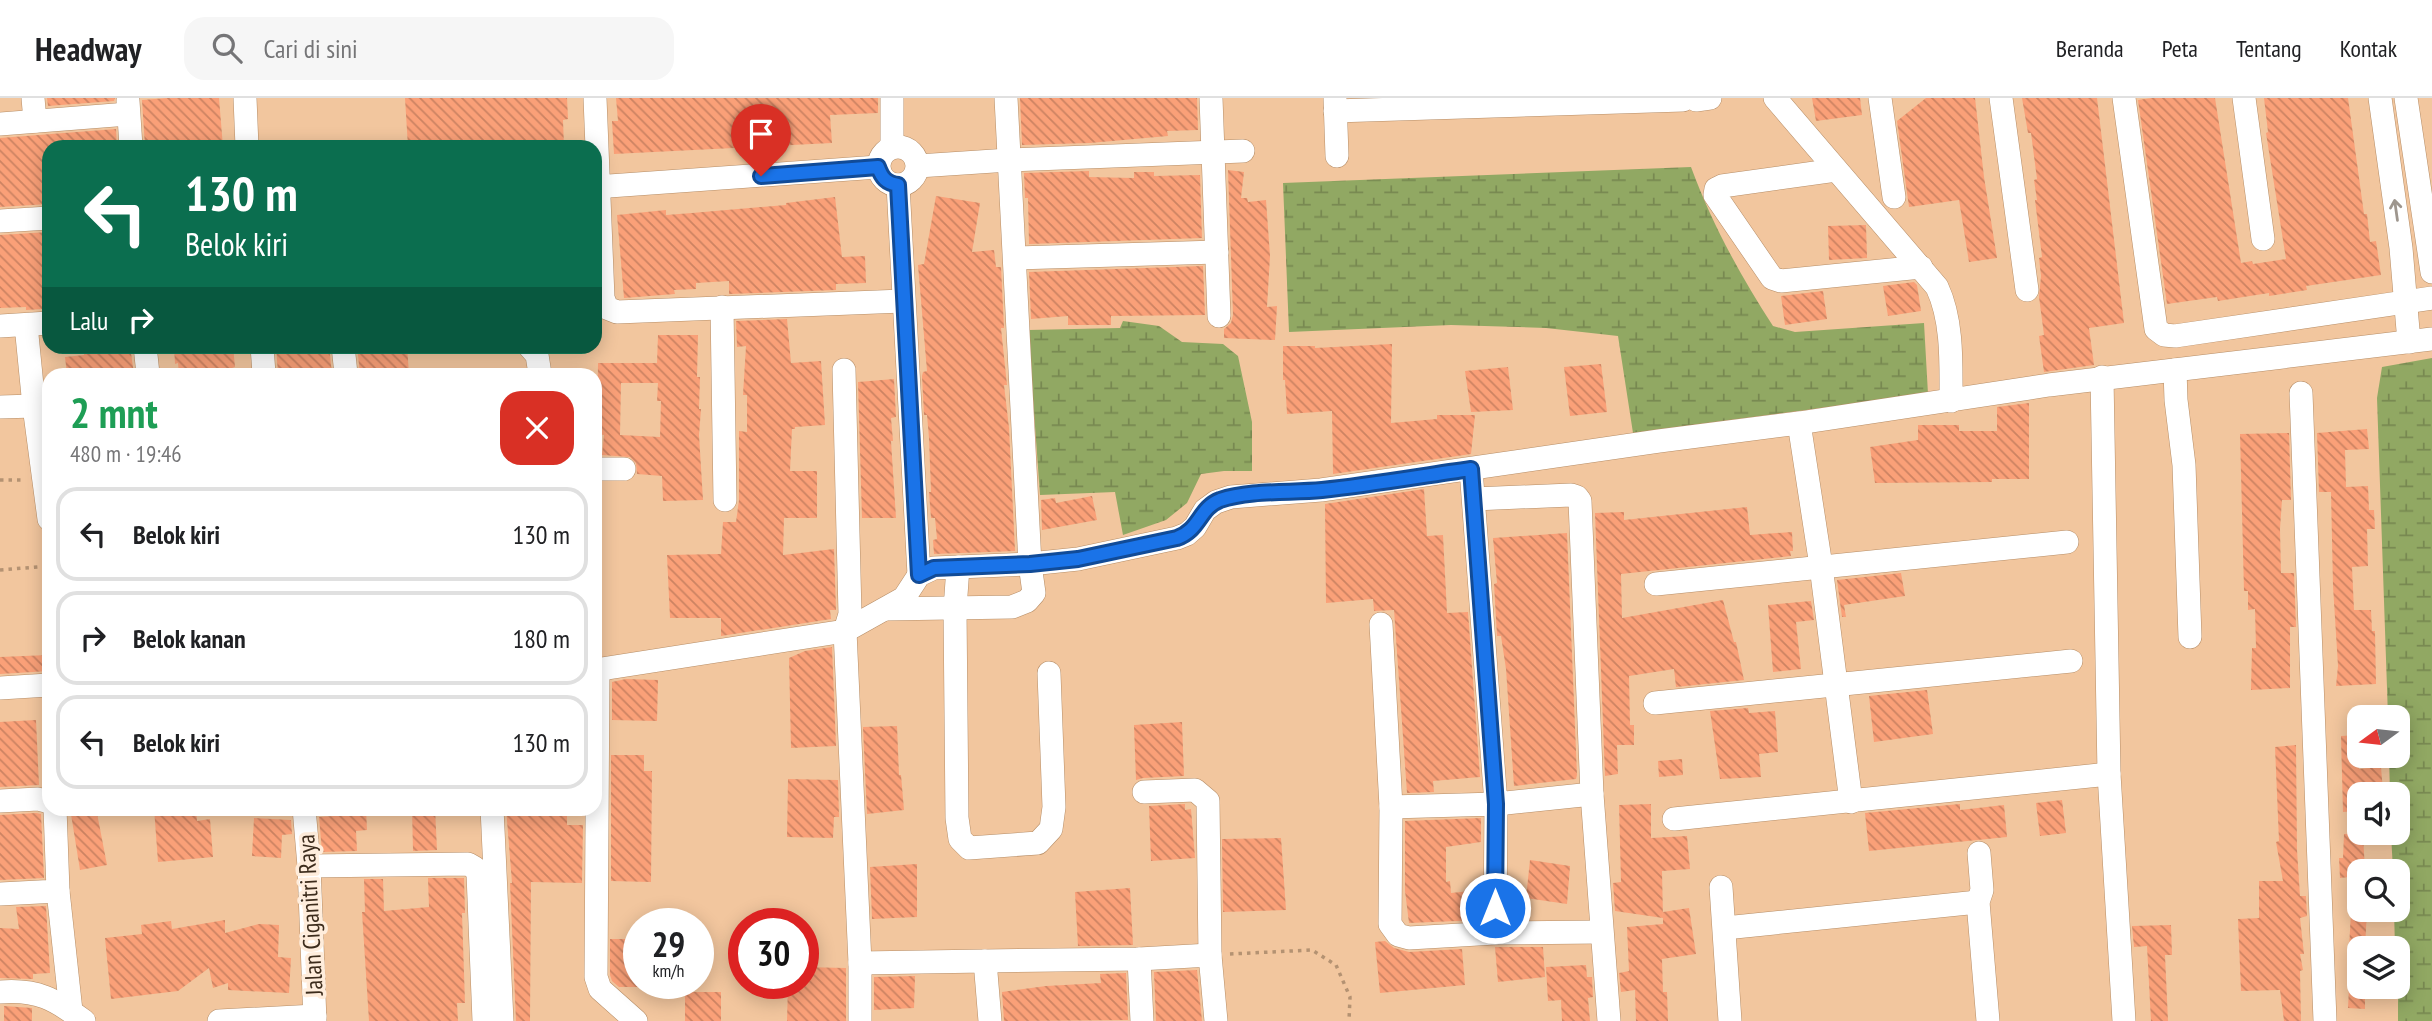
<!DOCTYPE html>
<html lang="id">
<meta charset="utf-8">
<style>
:root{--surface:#fff;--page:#f6f6f6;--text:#202124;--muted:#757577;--line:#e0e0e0}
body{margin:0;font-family:"PT Sans Narrow",sans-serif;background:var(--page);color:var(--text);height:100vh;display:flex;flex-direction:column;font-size:26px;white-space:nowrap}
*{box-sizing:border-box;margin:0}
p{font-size:23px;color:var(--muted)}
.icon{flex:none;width:38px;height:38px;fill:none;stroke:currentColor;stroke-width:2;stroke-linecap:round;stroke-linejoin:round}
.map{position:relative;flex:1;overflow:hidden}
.drawer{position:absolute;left:42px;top:270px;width:560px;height:448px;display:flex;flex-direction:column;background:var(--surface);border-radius:21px;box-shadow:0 4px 18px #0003}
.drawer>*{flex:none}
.top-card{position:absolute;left:42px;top:42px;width:560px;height:214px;border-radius:21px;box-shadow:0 4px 18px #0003;background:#0b6e4f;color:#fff;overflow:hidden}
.needle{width:46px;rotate:255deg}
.tools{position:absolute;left:2347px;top:607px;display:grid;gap:14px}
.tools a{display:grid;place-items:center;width:63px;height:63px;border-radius:14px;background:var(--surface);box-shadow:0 4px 18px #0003;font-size:35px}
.speed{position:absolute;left:623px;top:810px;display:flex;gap:14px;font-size:35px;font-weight:700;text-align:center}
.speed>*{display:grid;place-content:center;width:91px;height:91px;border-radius:50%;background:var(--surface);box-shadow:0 4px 18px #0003;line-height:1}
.speed small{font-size:18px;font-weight:400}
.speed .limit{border:10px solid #d22;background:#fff;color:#111}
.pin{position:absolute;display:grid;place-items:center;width:60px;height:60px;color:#fff;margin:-72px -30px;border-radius:50% 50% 50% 0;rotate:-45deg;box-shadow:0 0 7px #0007}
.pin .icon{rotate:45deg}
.me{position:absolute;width:77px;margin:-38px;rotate:0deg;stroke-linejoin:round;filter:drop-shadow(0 0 5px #0008)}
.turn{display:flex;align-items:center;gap:24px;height:147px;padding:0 28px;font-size:32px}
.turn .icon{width:91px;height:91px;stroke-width:2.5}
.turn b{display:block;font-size:49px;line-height:60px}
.then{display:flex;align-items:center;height:66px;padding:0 28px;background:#0003;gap:14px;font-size:26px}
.round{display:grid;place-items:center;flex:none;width:74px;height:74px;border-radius:21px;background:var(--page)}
.head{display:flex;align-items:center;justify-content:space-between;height:119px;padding:0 28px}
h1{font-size:42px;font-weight:700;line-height:52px;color:#1e9e55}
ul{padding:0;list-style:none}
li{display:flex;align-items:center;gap:21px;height:94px;margin:0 14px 10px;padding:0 14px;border:4px solid var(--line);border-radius:21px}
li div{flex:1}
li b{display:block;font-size:26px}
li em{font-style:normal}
header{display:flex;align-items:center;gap:42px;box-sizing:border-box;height:98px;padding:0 35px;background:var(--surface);border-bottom:2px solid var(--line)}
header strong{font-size:33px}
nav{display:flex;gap:38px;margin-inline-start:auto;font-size:24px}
.search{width:490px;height:63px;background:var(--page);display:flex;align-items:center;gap:18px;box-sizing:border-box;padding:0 24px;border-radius:21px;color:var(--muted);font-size:26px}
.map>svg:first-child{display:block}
.wetland{fill:url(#wetland-marsh)}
.building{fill:url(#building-back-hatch);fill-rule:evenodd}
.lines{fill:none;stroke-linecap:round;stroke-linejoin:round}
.minor-casing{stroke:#b68d66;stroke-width:24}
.path{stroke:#b49272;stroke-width:3.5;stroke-dasharray:3.5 5;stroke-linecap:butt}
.minor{stroke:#fff;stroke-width:23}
.oneway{stroke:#9e968e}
.route-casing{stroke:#114b97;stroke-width:18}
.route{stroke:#1a73e8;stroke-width:12}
.labels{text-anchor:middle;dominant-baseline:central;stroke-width:7;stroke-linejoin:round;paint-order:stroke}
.street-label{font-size:24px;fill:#3d2c1c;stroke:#ffeddc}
</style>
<header>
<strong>Headway</strong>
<div class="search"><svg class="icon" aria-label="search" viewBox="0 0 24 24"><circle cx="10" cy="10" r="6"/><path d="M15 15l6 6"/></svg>Cari di sini</div>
<nav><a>Beranda</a><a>Peta</a><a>Tentang</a><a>Kontak</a></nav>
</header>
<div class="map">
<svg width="2432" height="923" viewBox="0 0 2432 923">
<defs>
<pattern id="wetland-marsh" width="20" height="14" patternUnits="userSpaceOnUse" patternTransform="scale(1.75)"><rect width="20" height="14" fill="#91a863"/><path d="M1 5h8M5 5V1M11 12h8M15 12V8" fill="none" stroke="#788951"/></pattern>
<pattern id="building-back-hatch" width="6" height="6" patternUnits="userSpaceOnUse" patternTransform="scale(1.75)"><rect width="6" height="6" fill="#faa078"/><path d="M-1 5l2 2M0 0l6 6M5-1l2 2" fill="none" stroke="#cc8362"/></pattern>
</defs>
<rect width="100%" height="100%" fill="#f2c69e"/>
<!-- wetland -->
<g class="wetland">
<path d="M1691,69C1712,126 1740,177 1773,228L1795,234L1924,225L1928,296L1633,335L1618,238L1546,230L1451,227L1289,234L1283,85Z"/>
<polygon points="1123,223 1159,228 1182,244 1223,246 1238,258 1252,324 1252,373 1224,373 1201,376 1187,405 1166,422 1123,437 1115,394 1040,397 1028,232 1120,230"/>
<polygon points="2432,260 2432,923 2398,923 2398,850 2395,850 2394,812 2398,812 2398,774 2393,773 2391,735 2398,735 2398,696 2390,696 2389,658 2398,658 2398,620 2388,619 2377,300 2382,269"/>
</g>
<!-- building -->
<g class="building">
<polygon points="47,0 115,0 114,3 48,8"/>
<polygon points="168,0 219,0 223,49 145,49 142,2"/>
<polygon points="405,0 567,0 568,21 563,22 564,49 408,49"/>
<polygon points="616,0 878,0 878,15 830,17 832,45 614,56 612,23 618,23"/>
<polygon points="1020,0 1197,0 1198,32 1167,33 1168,38 1090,45 1022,47"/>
<polygon points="1812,0 1860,0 1862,17 1816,23"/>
<polygon points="1926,0 1975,0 1984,79 1997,160 1969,164 1959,102 1909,109 1897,23"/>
<polygon points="2022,0 2097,0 2124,225 2089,230 2094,267 2044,274 2039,238 2044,237 2039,199 2041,178 2039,160 2042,159 2035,102 2037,102 2034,82 2037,81 2031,35 2028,35"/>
<polygon points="2152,0 2215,0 2241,165 2252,163 2253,166 2286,161 2266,35 2268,34 2264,0 2348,0 2364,116 2367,116 2370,144 2376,143 2381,177 2306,188 2307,192 2269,198 2269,195 2218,203 2217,199 2167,206 2138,2"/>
<polygon points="116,31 117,49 49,49 49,106 0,109 0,40"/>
<polygon points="1228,72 1244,74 1241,100 1247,100 1248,104 1266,102 1270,158 1267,209 1277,208 1275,242 1224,240 1224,231 1231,225 1233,217"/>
<polygon points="1089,73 1089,79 1134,80 1134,74 1154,74 1154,78 1200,77 1202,140 1029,146 1028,100 1025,100 1024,75"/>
<polygon points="936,98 980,105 972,154 994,152 996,169 1001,169 1004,230 1001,230 1007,287 1004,287 1009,330 1015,453 934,456 933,442 937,441 935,420 931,420 929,394 931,394 929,340 927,317 924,317 922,278 923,274 927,273 918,167 924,166"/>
<polygon points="835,99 842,159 865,158 866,185 836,186 836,192 729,196 729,183 696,185 696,191 674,192 675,196 624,200 617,117 666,112 666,117 692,115 786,107 786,105"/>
<polygon points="1828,128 1866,127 1867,160 1829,162"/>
<polygon points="49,134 49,208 43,208 43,211 26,212 26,209 0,210 0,137"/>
<polygon points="1203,168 1205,217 1111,218 1111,227 1068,227 1068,218 1031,221 1029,174"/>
<polygon points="1914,184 1917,187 1921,213 1888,218 1883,188"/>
<polygon points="1823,193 1827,221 1785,227 1781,198"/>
<polygon points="787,221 791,265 821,263 825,327 795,329 795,331 792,331 790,373 817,373 817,420 784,420 783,457 834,451 836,512 830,512 831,521 721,538 721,520 670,520 667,457 721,456 723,424 736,424 739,402 739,333 747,334 747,297 743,297 746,248 737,249 736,223"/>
<path d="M658,237H698L697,279H700L699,311H701L699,337L703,402L663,403L662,378L637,376L636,365L630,359L602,357L604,337L597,336L598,265H657ZM621,285H658L657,303H661L660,339L620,337Z"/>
<polygon points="1392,246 1391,325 1437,321 1437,317 1475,317 1471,356 1333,376 1332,313 1287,316 1285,282 1283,282 1283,248 1315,248 1315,250"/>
<polygon points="83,248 130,248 134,276 105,276 104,272 67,276 65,259 84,257"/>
<polygon points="174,248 233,248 235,269 232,270 232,276 179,276 178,265 175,266"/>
<polygon points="276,248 329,248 332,276 278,276"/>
<polygon points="357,248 407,248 409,276 360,276"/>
<polygon points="1601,266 1607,314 1570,318 1564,269"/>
<polygon points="1508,269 1513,312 1471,314 1465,273"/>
<polygon points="894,281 896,319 891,320 893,343 891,343 896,420 862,420 858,284"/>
<polygon points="2029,305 2029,381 1992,381 1992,384 1875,385 1870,349 1918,342 1918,327 1959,327 1959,333 1997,333 1997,309"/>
<polygon points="2367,331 2369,351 2345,352 2346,389 2368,388 2369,412 2374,412 2375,431 2367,431 2368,468 2352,469 2354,512 2371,512 2372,533 2375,533 2376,586 2336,588 2338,568 2333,488 2331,394 2319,394 2317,335"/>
<polygon points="2289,335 2291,402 2282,402 2280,431 2281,475 2294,475 2296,529 2290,529 2290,590 2251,592 2252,550 2256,550 2255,511 2248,512 2248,493 2244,493 2240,336"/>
<polygon points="1424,391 1427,438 1443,437 1447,515 1468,514 1480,679 1433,683 1434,694 1407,695 1394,512 1374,513 1373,501 1326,505 1325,406"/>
<polygon points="1092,398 1097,422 1042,432 1041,402 1055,400 1056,405"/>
<polygon points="1747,409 1750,437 1792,434 1793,453 1790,453 1791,458 1621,476 1622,520 1723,502 1734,544 1736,544 1744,582 1676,589 1674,571 1629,578 1630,627 1634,627 1634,647 1617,647 1618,676 1605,678 1595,415 1624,414 1624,422"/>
<polygon points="1567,435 1577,677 1576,681 1514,688 1506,571 1501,538 1497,538 1494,486 1497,485 1493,440"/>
<polygon points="1901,475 1905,498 1844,507 1846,519 1842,519 1837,482"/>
<polygon points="1811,503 1814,522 1796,524 1801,571 1773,574 1768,507"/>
<polygon points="832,549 836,648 791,650 789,560 805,553"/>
<polygon points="48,557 49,573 0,576 0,559"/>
<polygon points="626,581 658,582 657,623 612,622 612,584"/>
<polygon points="1927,592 1933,636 1874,644 1869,598"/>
<polygon points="1748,610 1749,615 1775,613 1778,654 1759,656 1761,679 1720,681 1710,613"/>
<polygon points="36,622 39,687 0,689 0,624"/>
<polygon points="1182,624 1184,678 1143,680 1136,682 1134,627"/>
<polygon points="897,628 899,677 901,677 904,712 867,716 863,629"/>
<polygon points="2359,637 2359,671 2381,669 2383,693 2359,695 2359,713 2343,714 2341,638"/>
<polygon points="2296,647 2297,752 2300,798 2306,798 2307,818 2300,820 2304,856 2300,856 2303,872 2300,873 2301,923 2284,923 2280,892 2241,893 2238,821 2259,820 2259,783 2283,783 2276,744 2279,743 2275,649"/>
<polygon points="611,657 644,657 644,673 652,673 651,784 611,783"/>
<polygon points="1682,661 1683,677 1659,679 1658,663"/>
<polygon points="788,681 838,682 839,719 834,719 833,740 787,739"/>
<polygon points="2062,702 2066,735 2040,738 2036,705"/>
<polygon points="1185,706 1185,712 1191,711 1195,760 1151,763 1149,708"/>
<polygon points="1651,706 1651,740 1687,738 1690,771 1662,773 1663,820 1615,813 1613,785 1621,784 1619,707"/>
<polygon points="1960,706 1960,712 2004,707 2007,739 1869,753 1865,715"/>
<polygon points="70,710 96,710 107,767 80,772"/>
<polygon points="154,710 196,710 197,723 210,721 213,759 158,764"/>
<polygon points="333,710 366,710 367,732 356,733 357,753 322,754 319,719 333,718"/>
<polygon points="412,710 435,710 437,752 413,753"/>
<polygon points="506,710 567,710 567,727 583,727 582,785 531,784 530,923 516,923 510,785 512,785"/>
<polygon points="36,715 41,716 44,780 0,782 0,717"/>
<polygon points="254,720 291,722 292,736 282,737 281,760 252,758"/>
<polygon points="1481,720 1481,744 1446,749 1446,784 1450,783 1451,795 1480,792 1481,822 1409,825 1405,793 1405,723"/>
<polygon points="2363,735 2365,774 2359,774 2359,778 2340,780 2339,760 2343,760 2344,736"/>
<polygon points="1281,740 1286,812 1223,814 1222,741"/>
<polygon points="1530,762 1570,768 1567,806 1526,800"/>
<polygon points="917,766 917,819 872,821 870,769"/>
<polygon points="428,780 464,780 465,815 462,815 465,905 457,905 458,923 369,923 362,814 365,814 364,781 383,781 384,813 429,809"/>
<polygon points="1130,790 1133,847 1078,848 1075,794"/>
<polygon points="2352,796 2359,796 2359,812 2367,812 2365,850 2349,850"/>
<polygon points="46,808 50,875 33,876 33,881 0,880 0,830 19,831 16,809"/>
<polygon points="1689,810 1696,856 1662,861 1663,894 1667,894 1668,923 1636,923 1635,892 1621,894 1619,875 1629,873 1627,829 1663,826 1663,814"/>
<polygon points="225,822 225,835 259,826 279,827 278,859 291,860 289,895 228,892 228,885 213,890 209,870 178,893 111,901 105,840 142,836 141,827 171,823 172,831"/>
<polygon points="2171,827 2172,857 2165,857 2168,923 2151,923 2147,848 2134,849 2132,828"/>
<polygon points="610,841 639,841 639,889 619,889 612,883 610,877"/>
<polygon points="1385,843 1394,850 1409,854 1462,851 1465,887 1380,895 1375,844"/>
<polygon points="1495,849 1543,849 1545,879 1498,884"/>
<polygon points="1586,867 1587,879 1592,879 1593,899 1588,900 1590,923 1562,923 1561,902 1548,903 1546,869"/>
<polygon points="803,869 846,870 846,923 787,923 788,886 803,886"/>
<polygon points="1197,872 1202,923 1156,923 1154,874"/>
<polygon points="1126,875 1128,922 1004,923 1002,894 1046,888 1101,885 1100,876"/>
<polygon points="915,878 914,910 874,912 874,879"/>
<polygon points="2349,889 2365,889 2365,911 2348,910"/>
<rect x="685" y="894" width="36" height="29"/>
<polygon points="4,908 32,910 32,923 4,923"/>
</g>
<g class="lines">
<defs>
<g id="minor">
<polyline points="33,0 35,23"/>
<polyline points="245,0 247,49"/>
<polyline points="595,0 603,200 607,210 617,214 903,203"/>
<polyline points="892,0 892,49"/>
<polyline points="1211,0 1219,218"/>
<polyline points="1335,0 1337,58"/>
<path d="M1775,0L1937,189C1953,223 1951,266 1951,303"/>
<polyline points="1880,0 1894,99"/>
<polyline points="2001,0 2027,192"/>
<polyline points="2124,0 2156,231 2164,237 2175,238 2432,200"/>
<polyline points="2244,0 2263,141"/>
<polyline points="2380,0 2401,150 2409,244"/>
<polyline points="2406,0 2432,174"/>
<polyline points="1696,2 1710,0"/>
<polyline points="128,3 131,49"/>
<polyline points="1335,13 1683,2"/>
<polyline points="0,26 128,16"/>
<circle cx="898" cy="68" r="19"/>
<polyline points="918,68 1009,62 1243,53"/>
<polyline points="1836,72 1722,88 1716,91 1715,97 1772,180 1781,183 1921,169"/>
<polyline points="898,87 919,477"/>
<polyline points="595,89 878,69"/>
<polyline points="0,123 49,120"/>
<polyline points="1015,160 1217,154"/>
<polyline points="722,209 725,402"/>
<polyline points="26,227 34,308 49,421"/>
<polyline points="0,228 49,225"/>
<polyline points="145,248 148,276"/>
<polyline points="262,248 264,276"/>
<polyline points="343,248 346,276"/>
<polyline points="529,248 537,257 540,276"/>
<polyline points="844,272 850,516 845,533 860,865 860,923"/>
<polyline points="2175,272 2176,302 2184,367 2190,539"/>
<polyline points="2102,279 2109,676 2124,923"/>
<polyline points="2301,295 2325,923"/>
<polyline points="0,309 34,308"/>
<polyline points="1799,325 1821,468 1851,704"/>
<polyline points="595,371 624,371"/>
<polyline points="1471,371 1496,706 1592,696 1609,923"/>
<polyline points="1474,401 1571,397 1577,399 1580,403 1592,696"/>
<polyline points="958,469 955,511 957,720 960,741 969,750 1038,745 1051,731 1054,709 1049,575"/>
<polyline points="1656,486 2067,444"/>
<polyline points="886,511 1012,509 1027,503 1034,495 1030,466 1006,0"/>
<polyline points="1381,526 1391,709 1390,826 1398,837 1409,840 1495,835 1601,834"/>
<polyline points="595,572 845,533 904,500 919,477 934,470 1030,466 1078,461 1177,440 1187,436 1195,429 1205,412 1216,404 1231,399 1321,392 1659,343 1799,325 2049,287 2432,241"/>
<polyline points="598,572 596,879 600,891 636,923"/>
<polyline points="0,590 49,587"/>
<polyline points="1655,605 2071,563"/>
<polyline points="1144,694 1195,692 1208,703 1210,857"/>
<polyline points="0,703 38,701 49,704"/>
<polyline points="1391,709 1496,706 1495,835"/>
<polyline points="304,710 309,768 315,923"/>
<polyline points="492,710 502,923"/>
<polyline points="1674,721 2109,676"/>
<polyline points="1979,755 1982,792 1978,804 1988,923"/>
<polyline points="309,768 468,766 475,770 478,776 484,923"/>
<polyline points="1721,789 1730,923"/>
<polyline points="58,793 71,913"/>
<polyline points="0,796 58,793 55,710"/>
<polyline points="1725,830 1978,804"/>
<polyline points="1139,861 1142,923"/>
<polyline points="985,863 1139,861 1210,857 1216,923"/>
<polyline points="860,865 985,863 990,923"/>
<path d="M0,894C37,891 55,901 84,923"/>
<polyline points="219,923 315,918"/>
</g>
</defs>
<!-- minor casing -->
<use href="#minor" class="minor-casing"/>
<!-- path -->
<g class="path">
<polyline points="0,382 22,382"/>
<polyline points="0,472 49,468"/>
<polyline points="1230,856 1312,852 1336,867 1350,899 1349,923"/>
</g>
<!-- minor -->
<use href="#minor" class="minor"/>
</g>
<!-- one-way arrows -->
<defs><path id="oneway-shaft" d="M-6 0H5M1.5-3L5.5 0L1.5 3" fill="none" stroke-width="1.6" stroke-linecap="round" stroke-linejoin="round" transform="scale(1.75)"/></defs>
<use class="oneway" href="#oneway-shaft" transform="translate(2396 112) rotate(-98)"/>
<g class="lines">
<defs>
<path id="route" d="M761,78L878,69C882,80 886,85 898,87L919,477L934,470L1030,466L1078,461L1177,440C1200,432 1199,410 1220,402C1250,392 1290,395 1322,392C1371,387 1421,378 1471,371L1496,706L1495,810"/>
</defs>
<!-- route casing -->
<use href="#route" class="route-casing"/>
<!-- route -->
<use href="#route" class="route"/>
</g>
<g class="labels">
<!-- street labels -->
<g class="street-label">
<text transform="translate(310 817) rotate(-93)">Jalan Ciganitri Raya</text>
</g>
</g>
</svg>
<div class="tools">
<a><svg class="needle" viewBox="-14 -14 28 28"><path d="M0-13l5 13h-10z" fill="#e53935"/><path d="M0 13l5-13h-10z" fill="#757577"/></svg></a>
<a><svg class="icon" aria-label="sound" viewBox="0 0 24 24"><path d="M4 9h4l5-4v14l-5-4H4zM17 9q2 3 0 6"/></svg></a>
<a><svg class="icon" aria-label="search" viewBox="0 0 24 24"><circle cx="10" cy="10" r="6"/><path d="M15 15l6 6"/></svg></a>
<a><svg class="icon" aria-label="layers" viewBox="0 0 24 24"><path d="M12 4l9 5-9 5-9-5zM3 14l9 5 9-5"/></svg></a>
</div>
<div class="speed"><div>29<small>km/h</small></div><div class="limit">30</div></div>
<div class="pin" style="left:761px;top:78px;background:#d93025"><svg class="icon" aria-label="arrive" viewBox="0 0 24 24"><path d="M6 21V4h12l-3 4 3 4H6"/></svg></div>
<svg class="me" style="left:1495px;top:810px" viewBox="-20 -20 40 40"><circle r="17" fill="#1a73e8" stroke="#fff" stroke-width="3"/><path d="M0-11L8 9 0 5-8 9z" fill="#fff"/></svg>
<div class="top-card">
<div class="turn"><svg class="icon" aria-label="left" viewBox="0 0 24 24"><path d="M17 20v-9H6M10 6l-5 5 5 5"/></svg><div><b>130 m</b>Belok kiri</div></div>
<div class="then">Lalu<svg class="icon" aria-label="right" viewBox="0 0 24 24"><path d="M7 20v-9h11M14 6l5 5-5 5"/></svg></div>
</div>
<section class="drawer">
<div class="head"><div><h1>2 mnt</h1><p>480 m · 19:46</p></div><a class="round" style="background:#d93025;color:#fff"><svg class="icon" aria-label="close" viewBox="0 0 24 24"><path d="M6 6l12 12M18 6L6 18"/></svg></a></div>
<ul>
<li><svg class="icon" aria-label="left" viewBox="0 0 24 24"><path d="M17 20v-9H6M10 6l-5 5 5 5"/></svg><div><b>Belok kiri</b></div><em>130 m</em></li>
<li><svg class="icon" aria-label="right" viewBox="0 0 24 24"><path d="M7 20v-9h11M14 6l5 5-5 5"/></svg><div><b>Belok kanan</b></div><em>180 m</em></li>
<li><svg class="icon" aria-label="left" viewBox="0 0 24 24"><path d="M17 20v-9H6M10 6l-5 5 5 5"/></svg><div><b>Belok kiri</b></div><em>130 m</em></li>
</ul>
</section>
</div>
